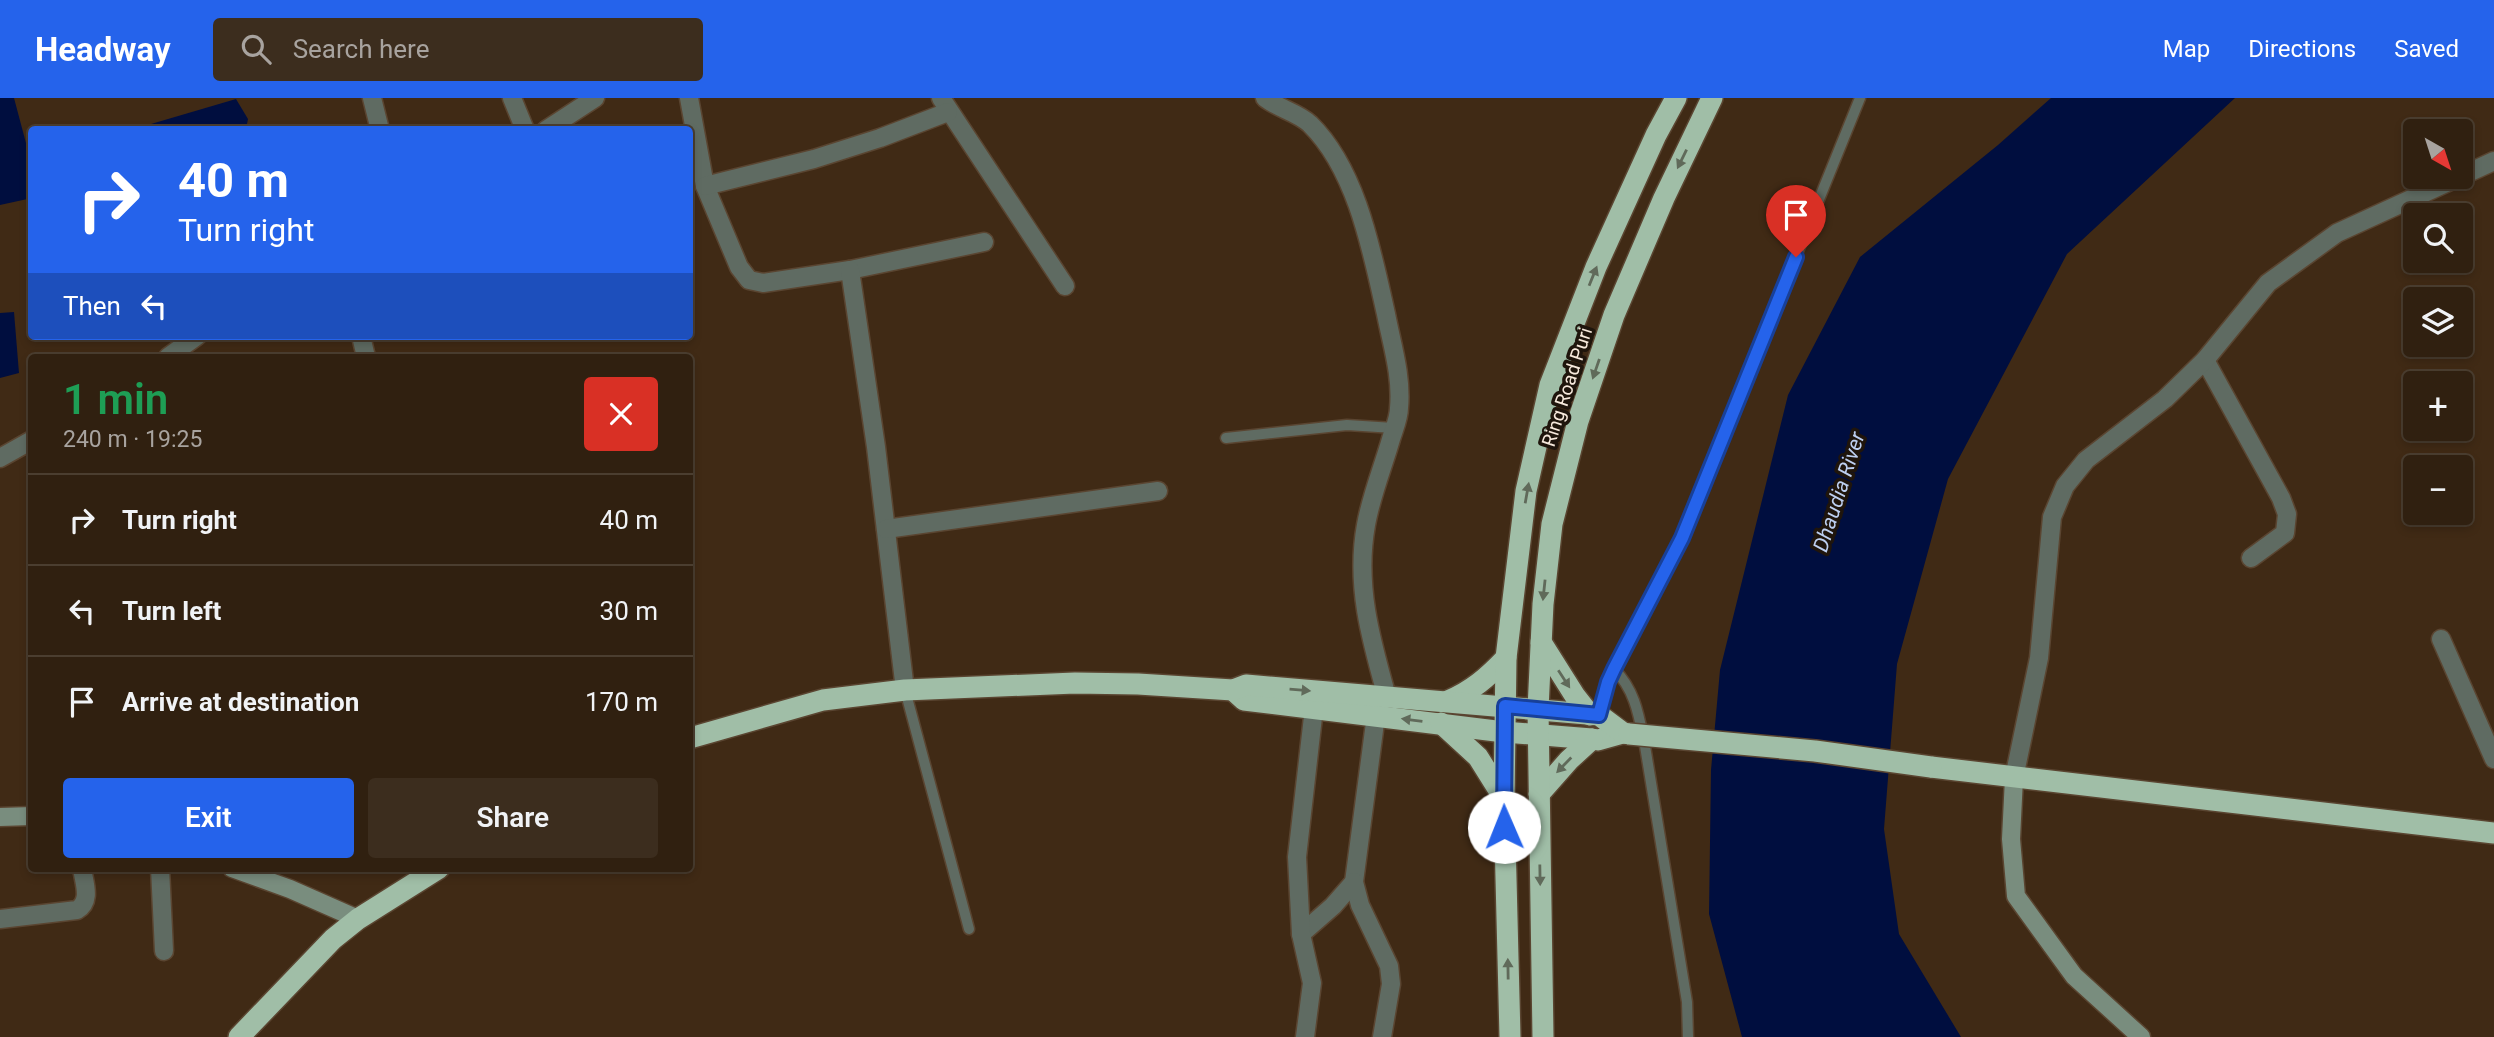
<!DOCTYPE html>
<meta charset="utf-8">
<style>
:root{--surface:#302010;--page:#3c2d1e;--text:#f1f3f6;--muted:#a8a39f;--line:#4b3e30;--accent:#2563eb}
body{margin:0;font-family:Roboto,sans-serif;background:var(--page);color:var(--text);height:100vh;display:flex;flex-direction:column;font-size:26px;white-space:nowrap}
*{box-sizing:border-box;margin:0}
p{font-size:23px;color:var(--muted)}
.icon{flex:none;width:38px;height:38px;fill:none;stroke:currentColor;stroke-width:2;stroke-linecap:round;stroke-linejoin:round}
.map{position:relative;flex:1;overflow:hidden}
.drawer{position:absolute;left:28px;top:256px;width:665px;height:518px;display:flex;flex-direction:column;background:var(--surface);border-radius:7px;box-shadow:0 4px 10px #0003,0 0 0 2px var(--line)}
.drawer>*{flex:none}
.banner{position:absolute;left:28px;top:28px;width:665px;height:214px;border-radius:7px;box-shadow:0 4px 10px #0003,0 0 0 2px var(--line);background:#2563eb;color:#fff;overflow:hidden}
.needle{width:46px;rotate:141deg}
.controls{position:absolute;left:2403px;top:21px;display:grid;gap:14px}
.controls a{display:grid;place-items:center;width:70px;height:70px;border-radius:7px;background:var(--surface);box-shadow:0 4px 10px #0003,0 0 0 2px var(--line);font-size:35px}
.pin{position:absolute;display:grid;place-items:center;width:60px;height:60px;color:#fff;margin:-72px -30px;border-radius:50% 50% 50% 0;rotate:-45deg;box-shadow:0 0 7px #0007}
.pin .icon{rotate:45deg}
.me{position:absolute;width:77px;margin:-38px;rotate:359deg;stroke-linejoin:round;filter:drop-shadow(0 0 5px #0008)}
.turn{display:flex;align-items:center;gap:24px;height:147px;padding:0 35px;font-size:32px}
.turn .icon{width:91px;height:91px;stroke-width:2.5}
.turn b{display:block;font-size:49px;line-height:60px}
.then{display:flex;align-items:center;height:66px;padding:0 35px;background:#0003;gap:14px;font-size:26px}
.round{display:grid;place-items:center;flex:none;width:74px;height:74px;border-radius:7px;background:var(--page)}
.head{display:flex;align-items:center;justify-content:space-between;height:119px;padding:0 35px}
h1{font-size:42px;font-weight:600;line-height:52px;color:#1e9e55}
.primary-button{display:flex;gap:14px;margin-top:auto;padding:14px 35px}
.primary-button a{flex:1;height:80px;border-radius:7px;background:var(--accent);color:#fff;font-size:28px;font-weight:600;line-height:80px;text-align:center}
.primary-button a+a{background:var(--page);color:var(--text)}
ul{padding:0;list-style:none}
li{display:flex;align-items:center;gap:21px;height:91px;padding:0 35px;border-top:2px solid var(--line)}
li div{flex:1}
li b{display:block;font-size:26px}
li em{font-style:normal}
header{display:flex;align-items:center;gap:42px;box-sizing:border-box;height:98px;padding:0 35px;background:var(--accent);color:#fff}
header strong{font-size:33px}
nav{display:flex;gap:38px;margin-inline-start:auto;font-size:24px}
.search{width:490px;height:63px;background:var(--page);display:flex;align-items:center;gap:18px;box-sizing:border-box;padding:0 24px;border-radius:7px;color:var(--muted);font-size:26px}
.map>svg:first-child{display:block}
.water{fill:#000e3f}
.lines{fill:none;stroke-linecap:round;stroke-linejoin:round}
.lane-casing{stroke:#5a4531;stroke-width:13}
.street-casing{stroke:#5a4531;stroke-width:21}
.secondary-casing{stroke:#5a4531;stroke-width:21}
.highway-casing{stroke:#5a4531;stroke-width:24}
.lane{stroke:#5f6b62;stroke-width:10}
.street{stroke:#5f6b62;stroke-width:18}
.secondary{stroke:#798d7e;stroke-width:18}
.highway{stroke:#a0bea7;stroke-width:21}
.highway-bridge-casing{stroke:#5a4531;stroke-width:24;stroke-linecap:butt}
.highway-bridge{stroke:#a0bea7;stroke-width:21}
.oneway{fill:#606a5a}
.route-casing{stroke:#184099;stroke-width:18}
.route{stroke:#2563eb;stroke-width:12}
.labels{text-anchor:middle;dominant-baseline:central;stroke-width:7;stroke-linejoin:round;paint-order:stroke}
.street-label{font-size:19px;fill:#f7e9dc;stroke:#1f150c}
.water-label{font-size:21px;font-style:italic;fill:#bdcff0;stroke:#1f150c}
</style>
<header>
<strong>Headway</strong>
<div class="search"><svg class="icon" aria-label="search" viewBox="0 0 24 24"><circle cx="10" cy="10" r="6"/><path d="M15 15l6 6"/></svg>Search here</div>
<nav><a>Map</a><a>Directions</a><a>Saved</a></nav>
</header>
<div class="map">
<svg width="2494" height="939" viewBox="0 0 2494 939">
<rect width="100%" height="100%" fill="#402a15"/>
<!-- water -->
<g class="water">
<polygon points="0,0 14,0 31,64 32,100 0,107"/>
<polygon points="2051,0 2235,0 2067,156 1948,381 1897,566 1884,731 1899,836 1961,939 1742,939 1709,816 1711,672 1720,572 1788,297 1860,159 1998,47"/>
<polygon points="236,1 248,21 246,31 152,31 151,26"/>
<polygon points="14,214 19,275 0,280 0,215"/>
</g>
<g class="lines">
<defs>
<g id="lane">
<polyline points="1226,340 1347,327 1394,330"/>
<path d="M1614,571C1636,593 1639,619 1645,648L1687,904L1688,939"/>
<polyline points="905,592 969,831"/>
<polyline points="1599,617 1608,584 1614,571 1682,440 1860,0"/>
</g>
<g id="street">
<polyline points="372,0 380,32"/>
<polyline points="512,0 525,32"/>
<polyline points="689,0 705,88 739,169 749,182 763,185 850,172 984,144"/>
<polyline points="941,0 1065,188"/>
<path d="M1265,0C1279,11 1297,14 1310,26C1357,72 1372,154 1386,216C1392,247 1402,278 1399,310C1399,320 1394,331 1391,341C1383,369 1371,398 1366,427C1355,487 1371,542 1387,599"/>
<polyline points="546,32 595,0"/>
<polyline points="705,88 814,61 880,40 948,14"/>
<polyline points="850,172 876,349 905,592"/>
<polyline points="361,238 366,259"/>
<polyline points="168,259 197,238"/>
<polyline points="2205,262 2281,400 2287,416 2285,435 2251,460"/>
<polyline points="0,360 32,342"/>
<polyline points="886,431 1158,393"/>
<polyline points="2441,541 2494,661"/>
<polyline points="1376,617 1354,784 1360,807 1389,868 1391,886 1382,939"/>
<polyline points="2014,680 2039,560 2052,419 2065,388 2086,362 2165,301 2205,262 2268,185 2337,135 2494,63"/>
<polyline points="160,770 164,853"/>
<path d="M0,821L77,812C92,803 84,785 82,770"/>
<polyline points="1301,836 1333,808 1354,784"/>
<polyline points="1305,939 1312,885 1301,836 1297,759 1314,610"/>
</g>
<g id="secondary">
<polyline points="2014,680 2011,741 2016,798 2074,878 2141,939"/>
<polyline points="0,719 32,718"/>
<polyline points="232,770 290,791 358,821"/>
</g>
<g id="highway">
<polyline points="1541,544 1575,598 1590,617"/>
<polyline points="1233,592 1244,602 1504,634 1592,641 1598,642 1623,635 1629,636"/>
<path d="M1448,603C1472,593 1488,579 1506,560"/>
<polyline points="1441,625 1478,659 1503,699"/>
<polyline points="690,640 823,602 905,592 1075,585 1138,586 1233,592 1246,587 1599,617 1623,635"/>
<polyline points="1931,669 2494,735"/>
<polyline points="1539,696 1569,662 1592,641"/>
<polyline points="239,939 333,841 358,821 439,770"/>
<polyline points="1510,939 1504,701 1506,560 1526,393 1550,287 1596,169 1656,37 1676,0"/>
<polyline points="1543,939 1538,611 1543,506 1552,426 1578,323 1614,217 1664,100 1712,0"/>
</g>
</defs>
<!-- lane casing -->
<use href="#lane" class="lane-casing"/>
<!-- street casing -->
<use href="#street" class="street-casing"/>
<!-- secondary casing -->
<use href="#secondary" class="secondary-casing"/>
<!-- highway casing -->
<use href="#highway" class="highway-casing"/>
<!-- lane -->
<use href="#lane" class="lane"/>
<!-- street -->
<use href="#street" class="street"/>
<!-- secondary -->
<use href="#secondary" class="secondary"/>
<!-- highway -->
<use href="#highway" class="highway"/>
<defs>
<polyline id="highway-bridge" points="1629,636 1815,653 1931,669"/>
</defs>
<!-- highway-bridge casing -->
<use href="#highway-bridge" class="highway-bridge-casing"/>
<!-- highway-bridge -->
<use href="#highway-bridge" class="highway-bridge"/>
</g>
<!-- one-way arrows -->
<defs><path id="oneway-solid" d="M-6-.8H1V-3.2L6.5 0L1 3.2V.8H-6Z" transform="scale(1.75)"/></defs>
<g class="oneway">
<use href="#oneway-solid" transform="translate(1682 61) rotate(116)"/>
<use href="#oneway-solid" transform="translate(1593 178) rotate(-68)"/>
<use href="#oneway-solid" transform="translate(1596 271) rotate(109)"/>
<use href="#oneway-solid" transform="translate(1527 395) rotate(-80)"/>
<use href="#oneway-solid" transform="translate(1544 492) rotate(96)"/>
<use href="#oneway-solid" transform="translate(1564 581) rotate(57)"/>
<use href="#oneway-solid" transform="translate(1300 592) rotate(5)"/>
<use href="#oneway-solid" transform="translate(1412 622) rotate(-173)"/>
<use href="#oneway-solid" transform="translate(1564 667) rotate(134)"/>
<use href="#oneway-solid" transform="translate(1540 777) rotate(89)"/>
<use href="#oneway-solid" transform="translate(1508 871) rotate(-91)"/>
</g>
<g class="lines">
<defs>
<polyline id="route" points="1504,729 1505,608 1599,617 1608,584 1614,571 1682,440 1796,159"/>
</defs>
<!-- route casing -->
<use href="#route" class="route-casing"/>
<!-- route -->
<use href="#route" class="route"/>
</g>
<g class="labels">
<!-- street labels -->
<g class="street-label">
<text transform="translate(1567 289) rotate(-72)">Ring Road Puri</text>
</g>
<!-- water labels -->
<g class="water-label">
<text transform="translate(1839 394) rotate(-72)">Dhaudia River</text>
</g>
</g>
</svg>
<div class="controls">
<a><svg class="needle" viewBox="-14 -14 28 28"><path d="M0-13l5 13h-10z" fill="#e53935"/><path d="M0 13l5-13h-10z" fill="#a8a39f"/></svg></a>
<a><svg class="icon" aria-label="search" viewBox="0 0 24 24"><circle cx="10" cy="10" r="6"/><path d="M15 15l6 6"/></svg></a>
<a><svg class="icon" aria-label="layers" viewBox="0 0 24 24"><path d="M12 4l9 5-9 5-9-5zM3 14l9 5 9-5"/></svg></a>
<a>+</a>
<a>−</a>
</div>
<div class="pin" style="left:1796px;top:159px;background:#d93025"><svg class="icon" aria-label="arrive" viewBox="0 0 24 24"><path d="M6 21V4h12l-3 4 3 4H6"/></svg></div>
<svg class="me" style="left:1504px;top:729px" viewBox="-20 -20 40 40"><circle r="19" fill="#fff"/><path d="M0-13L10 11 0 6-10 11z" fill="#2563eb"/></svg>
<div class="banner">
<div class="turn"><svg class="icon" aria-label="right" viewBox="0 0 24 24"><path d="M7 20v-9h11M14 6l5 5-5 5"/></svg><div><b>40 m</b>Turn right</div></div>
<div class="then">Then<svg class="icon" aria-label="left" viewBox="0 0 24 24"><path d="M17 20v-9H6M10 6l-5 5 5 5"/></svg></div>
</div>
<section class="drawer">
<div class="head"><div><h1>1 min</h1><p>240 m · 19:25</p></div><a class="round" style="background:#d93025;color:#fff"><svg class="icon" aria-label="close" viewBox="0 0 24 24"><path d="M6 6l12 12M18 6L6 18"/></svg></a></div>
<ul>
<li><svg class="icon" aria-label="right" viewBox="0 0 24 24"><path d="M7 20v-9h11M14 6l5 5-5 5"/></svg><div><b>Turn right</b></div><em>40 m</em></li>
<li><svg class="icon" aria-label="left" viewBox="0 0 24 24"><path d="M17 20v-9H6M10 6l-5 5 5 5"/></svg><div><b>Turn left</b></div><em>30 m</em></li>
<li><svg class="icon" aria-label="arrive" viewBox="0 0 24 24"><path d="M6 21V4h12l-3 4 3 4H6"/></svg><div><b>Arrive at destination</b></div><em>170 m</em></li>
</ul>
<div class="primary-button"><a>Exit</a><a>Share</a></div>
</section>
</div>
